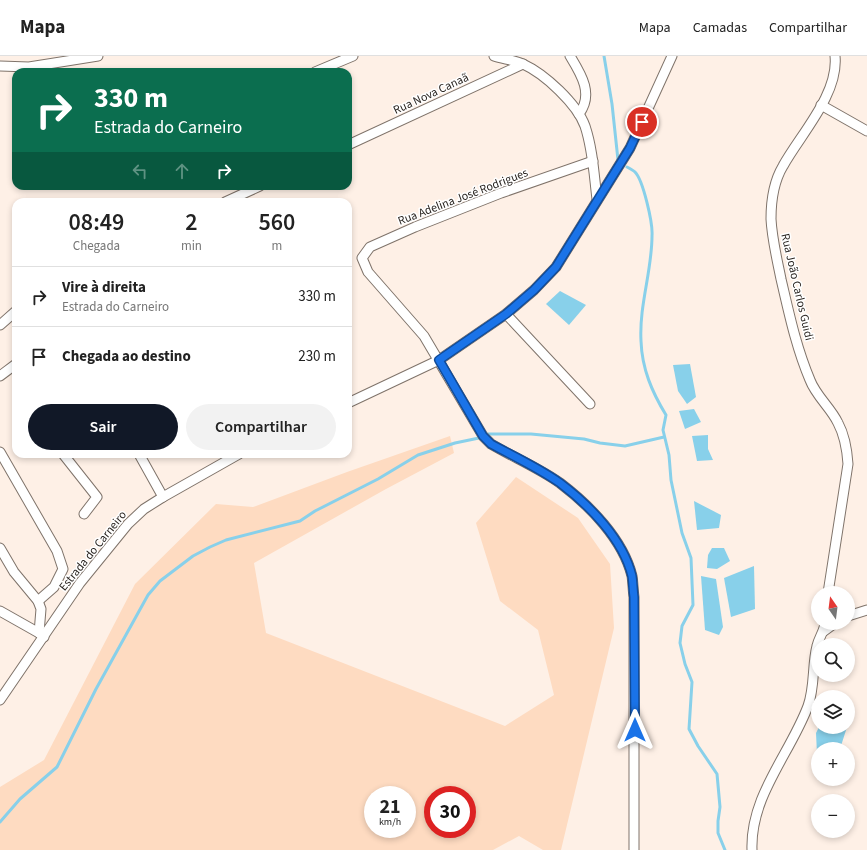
<!DOCTYPE html>
<html lang="pt">
<meta charset="utf-8">
<style>
:root{--surface:#fff;--page:#f2f2f2;--text:#222;--muted:#767676;--line:#e0e0e0;--accent:#111827}
body{margin:0;font-family:"Source Sans 3",sans-serif;background:var(--page);color:var(--text);height:100vh;display:flex;flex-direction:column;font-size:15px;white-space:nowrap}
*{box-sizing:border-box;margin:0}
p{font-size:13px;color:var(--muted)}
.icon{flex:none;width:22px;height:22px;fill:none;stroke:currentColor;stroke-width:2;stroke-linecap:round;stroke-linejoin:round}
.map{position:relative;flex:1;overflow:hidden}
.sheet{position:absolute;left:12px;top:142px;width:340px;height:260px;display:flex;flex-direction:column;background:var(--surface);border-radius:12px;box-shadow:0 2px 6px #0003}
.sheet>*{flex:none}
.guide{position:absolute;left:12px;top:12px;width:340px;height:122px;border-radius:12px;box-shadow:0 2px 6px #0003;background:#0b6e4f;color:#fff;overflow:hidden}
.needle{width:26px;rotate:346deg}
.fabs{position:absolute;left:811px;top:530px;display:grid;gap:8px}
.fabs a{display:grid;place-items:center;width:44px;height:44px;border-radius:50%;background:var(--surface);box-shadow:0 2px 6px #0003;font-size:20px}
.speed{position:absolute;left:364px;top:730px;display:flex;gap:8px;font-size:20px;font-weight:700;text-align:center}
.speed>*{display:grid;place-content:center;width:52px;height:52px;border-radius:50%;background:var(--surface);box-shadow:0 2px 6px #0003;line-height:1}
.speed small{font-size:10px;font-weight:400}
.speed .limit{border:6px solid #d22;background:#fff;color:#111}
.pin{position:absolute;display:grid;place-items:center;width:34px;height:34px;color:#fff;margin:-17px;border:2px solid #fff;border-radius:50%;box-shadow:0 1px 4px #0007}
.me{position:absolute;width:44px;margin:-22px;rotate:0deg;stroke-linejoin:round;filter:drop-shadow(0 0 3px #0008)}
.turn{display:flex;align-items:center;gap:14px;height:84px;padding:0 16px;font-size:18px}
.turn .icon{width:52px;height:52px;stroke-width:2.5}
.turn b{display:block;font-size:28px;line-height:34px}
.lanes{display:flex;align-items:center;height:38px;padding:0 16px;background:#0003;justify-content:center;gap:20px;direction:ltr}
.lanes .off{opacity:.35}
.eta{display:flex;justify-content:space-evenly;align-items:center;height:68px;text-align:center}
.eta b{font-size:24px;font-weight:600;line-height:28px}
.primary-button{display:flex;gap:8px;margin-top:auto;padding:8px 16px}
.primary-button a{flex:1;height:46px;border-radius:24px;background:var(--accent);color:#fff;font-size:16px;font-weight:600;line-height:46px;text-align:center}
.primary-button a+a{background:var(--page);color:var(--text)}
ul{padding:0;list-style:none}
li{display:flex;align-items:center;gap:12px;height:60px;padding:0 16px;border-top:1px solid var(--line)}
li div{flex:1}
li b{display:block;font-size:15px}
li em{font-style:normal}
header{display:flex;align-items:center;gap:24px;box-sizing:border-box;height:56px;padding:0 20px;background:var(--surface);border-bottom:1px solid var(--line)}
header strong{font-size:19px}
nav{display:flex;gap:22px;margin-inline-start:auto;font-size:14px}
.map>svg:first-child{display:block}
.green{fill:#fedbc1;fill-rule:evenodd}
.water{fill:#88d0ea}
.lines{fill:none;stroke-linecap:round;stroke-linejoin:round}
.stream{stroke:#88d0ea;stroke-width:3}
.street-casing{stroke:#7f736a;stroke-width:11}
.street{stroke:#fff;stroke-width:9}
.route-casing{stroke:#114b97;stroke-width:10}
.route{stroke:#1a73e8;stroke-width:7}
.labels{text-anchor:middle;dominant-baseline:central;stroke-width:3;stroke-linejoin:round;paint-order:stroke}
.street-label{font-size:12px;fill:#2a2521;stroke:#fff}
</style>
<header>
<strong>Mapa</strong>
<nav><a>Mapa</a><a>Camadas</a><a>Compartilhar</a></nav>
</header>
<div class="map">
<svg width="867" height="794" viewBox="0 0 867 794">
<rect width="100%" height="100%" fill="#fef0e6"/>
<!-- green -->
<path class="green" d="M450,380L454,397L386,433L254,507L266,577L505,670L554,639L538,574L500,545L476,467L516,421L578,462L610,508L614,572L561,794H543L519,780L493,794H0V731L44,704L135,528L216,448L253,451L347,416ZM373,739H407V773H373ZM433,739H467V773H433Z"/>
<!-- water -->
<g class="water">
<polygon points="560,235 586,249 569,269 546,248"/>
<polygon points="690,308 696,341 687,348 678,335 673,309"/>
<polygon points="694,353 701,366 685,373 679,355"/>
<polygon points="708,379 708,393 713,404 697,405 692,380"/>
<polygon points="694,445 721,459 719,472 697,474"/>
<polygon points="712,492 724,492 730,505 717,513 707,512 708,499"/>
<polygon points="754,510 755,553 731,561 724,522"/>
<polygon points="701,520 716,523 723,571 719,579 705,574"/>
<polygon points="819,671 847,671 840,693 818,693 817,698 816,677"/>
</g>
<g class="lines">
<!-- stream -->
<g class="stream">
<polyline points="604,0 612,48 618,104"/>
<path d="M627,111C629,112 633,114 635,116C643,124 653,167 652,180C652,215 639,249 641,285C642,313 652,336 666,359L663,374L669,399L671,424L682,477L691,502L693,549L682,570L680,587L685,608L692,626L689,673L698,690L717,718L720,751L718,765V777L725,794"/>
<polyline points="488,378 531,378 584,383 600,387 625,390 664,381"/>
<polyline points="0,766 20,743 57,711 96,633 148,539 160,525 193,500 210,491 226,484 300,465 315,455 378,423 418,399 455,387 479,382"/>
</g>
<defs>
<g id="street">
<path d="M494,0C503,3 514,4 523,8C545,18 577,48 585,70C593,94 594,119 597,143"/>
<path d="M570,0C581,18 594,38 579,58"/>
<polyline points="0,10 29,11 98,0"/>
<polyline points="315,16 353,0"/>
<polyline points="821,49 867,75"/>
<polyline points="348,89 523,8"/>
<path d="M593,105L501,137L415,171L370,191L362,202L368,216L424,280L483,380L491,388C513,401 539,412 560,427C589,449 623,483 632,520C633,526 633,534 634,541V794"/>
<polyline points="225,146 260,130"/>
<polyline points="506,258 590,348"/>
<polyline points="0,269 16,255"/>
<polyline points="0,320 16,308"/>
<polyline points="348,347 439,304 506,258 534,234 556,211 630,92 672,0"/>
<polyline points="0,396 57,495 63,513 54,531 38,545"/>
<polyline points="63,398 97,441 84,458"/>
<polyline points="139,398 163,441"/>
<polyline points="0,492 14,516 38,545 41,553 39,577 44,581"/>
<path d="M828,537L848,408C847,393 845,380 838,367C831,352 816,340 810,324C796,291 789,257 781,223C777,203 772,183 771,163C771,146 774,125 783,110C800,79 839,38 835,0"/>
<polyline points="0,555 39,577"/>
<polyline points="848,560 867,554"/>
<polyline points="824,575 835,567"/>
<polyline points="0,644 80,527 128,468 144,453 163,441 239,398"/>
<path d="M752,794C750,740 790,698 808,650C815,631 812,609 817,590C819,581 824,576 825,567"/>
</g>
</defs>
<!-- street casing -->
<use href="#street" class="street-casing"/>
<!-- street -->
<use href="#street" class="street"/>
</g>
<g class="lines">
<defs>
<path id="route" d="M635,674L634,541C633,534 633,526 632,520C623,483 589,449 560,427C539,412 513,400 491,388L483,380L439,304L506,258L534,234L556,211L630,92L642,66"/>
</defs>
<!-- route casing -->
<use href="#route" class="route-casing"/>
<!-- route -->
<use href="#route" class="route"/>
</g>
<g class="labels">
<!-- street labels -->
<g class="street-label">
<text transform="translate(431 38) rotate(-25)">Rua Nova Canaã</text>
<text transform="translate(463 141) rotate(-21)">Rua Adelina José Rodrigues</text>
<text transform="translate(797 231) rotate(77)">Rua João Carlos Guidi</text>
<text transform="translate(93 495) rotate(-51)">Estrada do Carneiro</text>
</g>
</g>
</svg>
<div class="fabs">
<a><svg class="needle" viewBox="-14 -14 28 28"><path d="M0-13l5 13h-10z" fill="#e53935"/><path d="M0 13l5-13h-10z" fill="#767676"/></svg></a>
<a><svg class="icon" aria-label="search" viewBox="0 0 24 24"><circle cx="10" cy="10" r="6"/><path d="M15 15l6 6"/></svg></a>
<a><svg class="icon" aria-label="layers" viewBox="0 0 24 24"><path d="M12 4l9 5-9 5-9-5zM3 14l9 5 9-5"/></svg></a>
<a>+</a>
<a>−</a>
</div>
<div class="speed"><div>21<small>km/h</small></div><div class="limit">30</div></div>
<div class="pin" style="left:642px;top:66px;background:#d93025"><svg class="icon" aria-label="arrive" viewBox="0 0 24 24"><path d="M6 21V4h12l-3 4 3 4H6"/></svg></div>
<svg class="me" style="left:635px;top:674px" viewBox="-20 -20 40 40"><path d="M0-17L14 15 0 8-14 15z" fill="#1a73e8" stroke="#fff" stroke-width="4"/></svg>
<div class="guide">
<div class="turn"><svg class="icon" aria-label="right" viewBox="0 0 24 24"><path d="M7 20v-9h11M14 6l5 5-5 5"/></svg><div><b>330 m</b>Estrada do Carneiro</div></div>
<div class="lanes"><svg class="icon off" aria-label="left" viewBox="0 0 24 24"><path d="M17 20v-9H6M10 6l-5 5 5 5"/></svg><svg class="icon off" aria-label="ahead" viewBox="0 0 24 24"><path d="M12 20V5M6 11l6-6 6 6"/></svg><svg class="icon" aria-label="right" viewBox="0 0 24 24"><path d="M7 20v-9h11M14 6l5 5-5 5"/></svg></div>
</div>
<section class="sheet">
<div class="eta">
<div><b>08:49</b><p>Chegada</p></div>
<div><b>2</b><p>min</p></div>
<div><b>560</b><p>m</p></div>
</div>
<ul>
<li><svg class="icon" aria-label="right" viewBox="0 0 24 24"><path d="M7 20v-9h11M14 6l5 5-5 5"/></svg><div><b>Vire à direita</b><p>Estrada do Carneiro</p></div><em>330 m</em></li>
<li><svg class="icon" aria-label="arrive" viewBox="0 0 24 24"><path d="M6 21V4h12l-3 4 3 4H6"/></svg><div><b>Chegada ao destino</b></div><em>230 m</em></li>
</ul>
<div class="primary-button"><a>Sair</a><a>Compartilhar</a></div>
</section>
</div>
